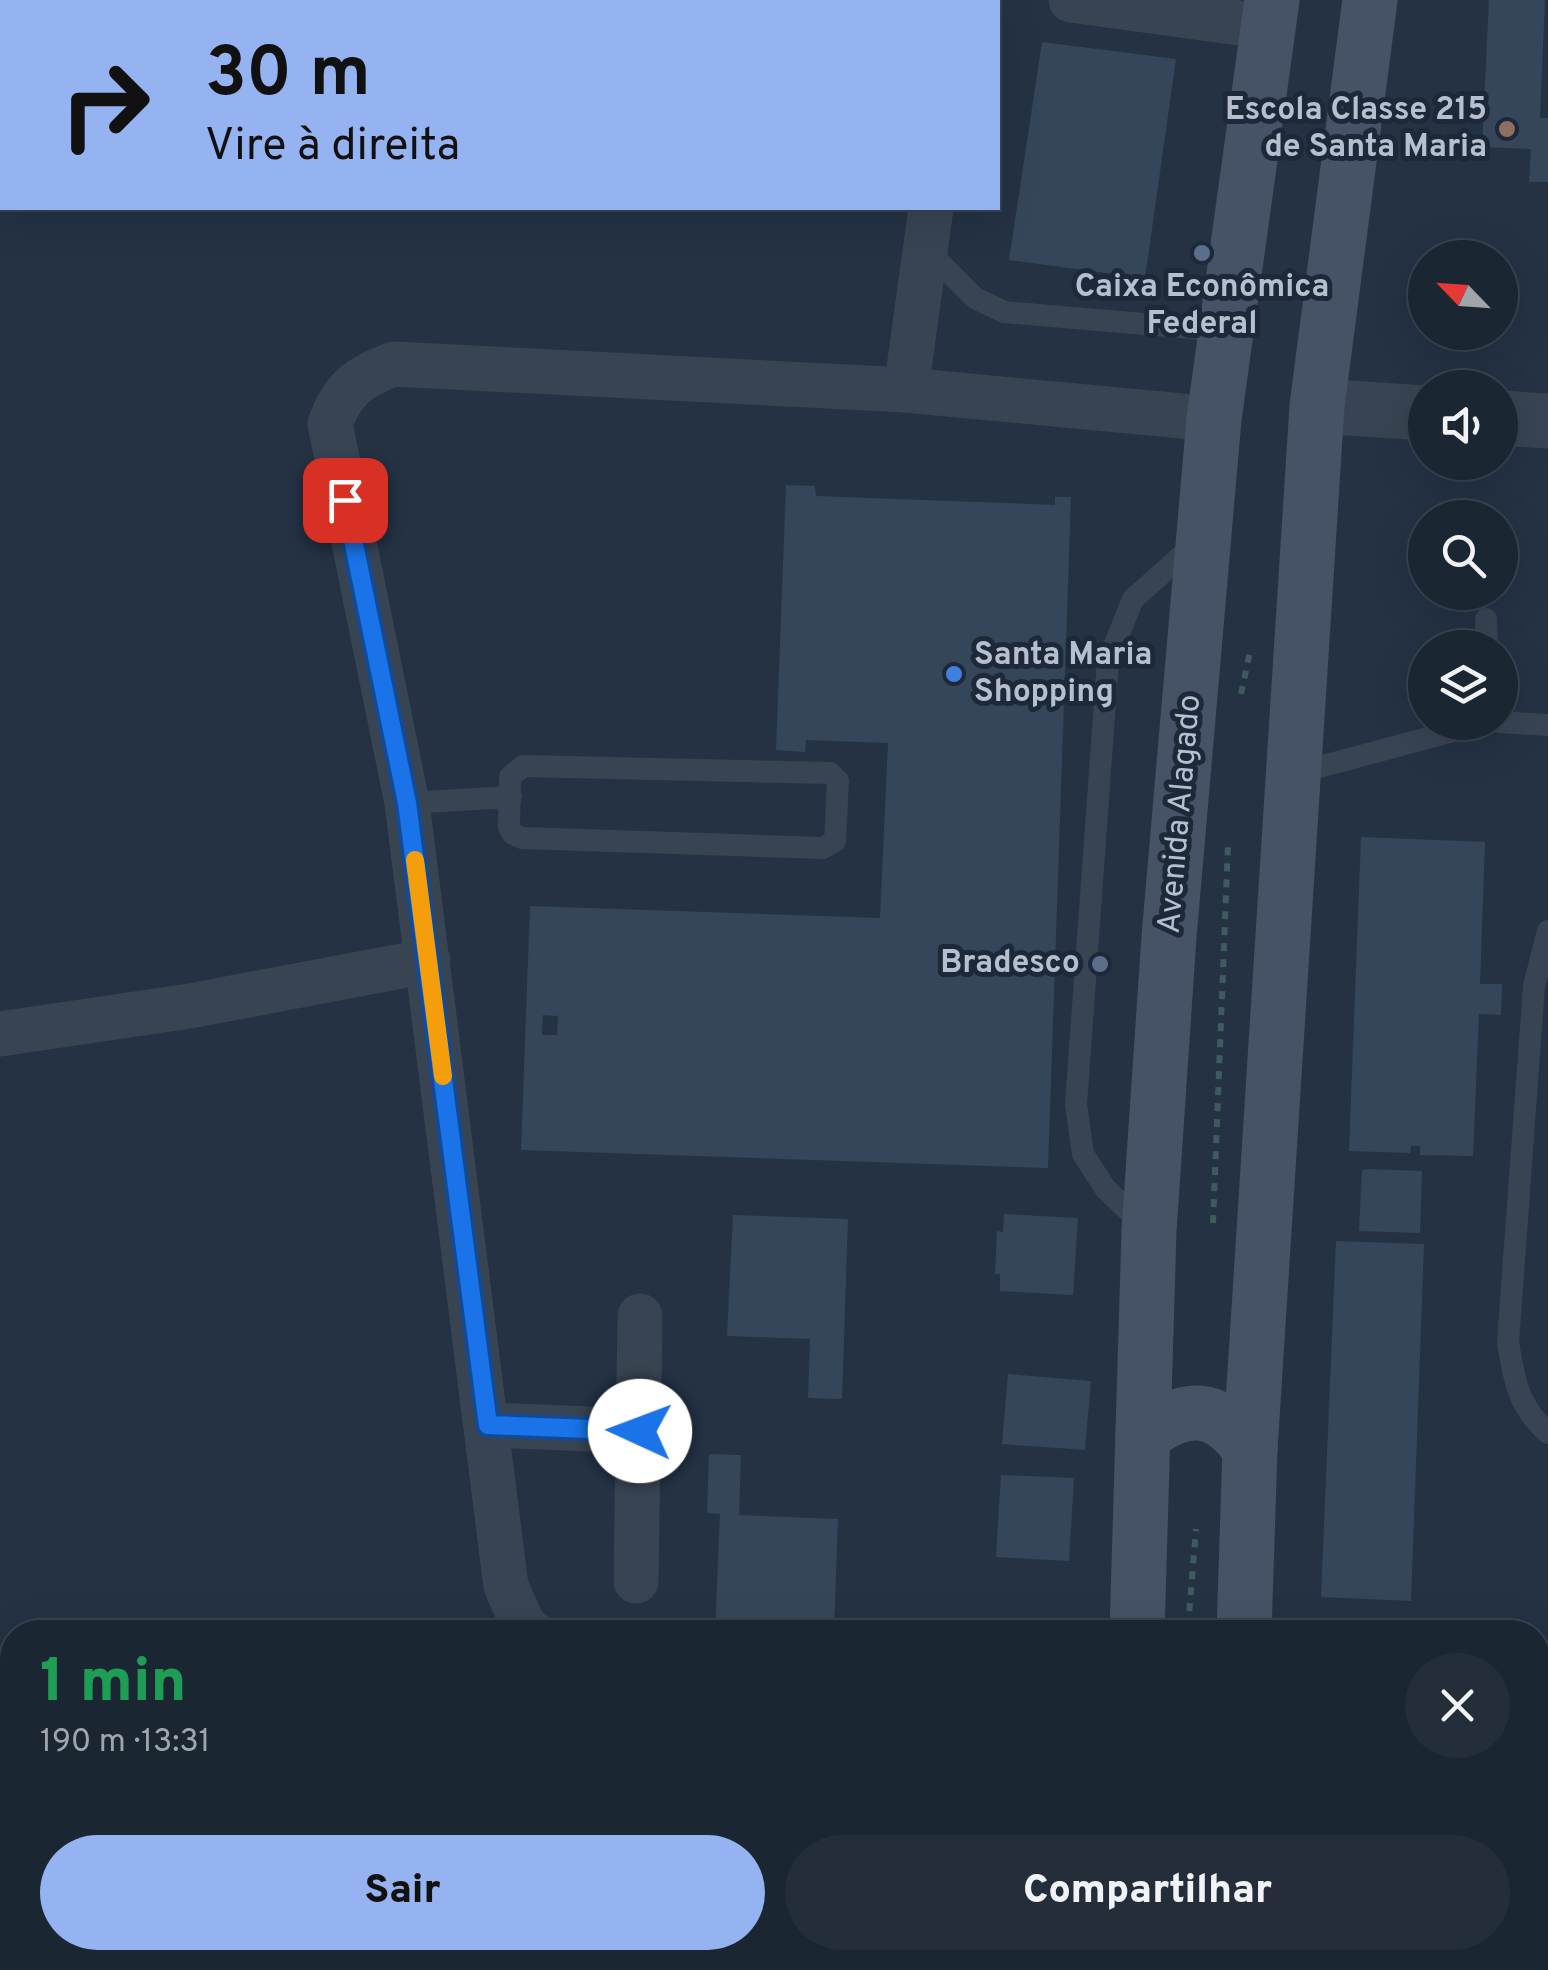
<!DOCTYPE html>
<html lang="pt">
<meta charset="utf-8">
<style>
:root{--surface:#1b2633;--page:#242e3b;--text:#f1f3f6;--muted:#a0a5ac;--line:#39434e;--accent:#95b2f1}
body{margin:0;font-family:Overpass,sans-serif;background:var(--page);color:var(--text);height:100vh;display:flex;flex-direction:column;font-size:38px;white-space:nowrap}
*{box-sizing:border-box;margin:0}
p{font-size:32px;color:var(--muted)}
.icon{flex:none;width:55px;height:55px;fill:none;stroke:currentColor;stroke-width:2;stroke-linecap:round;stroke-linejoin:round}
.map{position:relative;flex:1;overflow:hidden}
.panel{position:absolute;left:0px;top:1620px;width:1550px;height:350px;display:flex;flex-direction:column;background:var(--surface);border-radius:40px 40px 0 0;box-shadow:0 10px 40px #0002,0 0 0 2px var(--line)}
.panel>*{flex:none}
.top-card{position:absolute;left:0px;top:0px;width:1000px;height:210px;box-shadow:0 10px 40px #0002,0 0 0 2px var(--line);background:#95b2f1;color:#111;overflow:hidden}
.needle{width:65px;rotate:295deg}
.controls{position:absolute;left:1408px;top:240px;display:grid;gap:20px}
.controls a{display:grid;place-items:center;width:110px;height:110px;border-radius:50%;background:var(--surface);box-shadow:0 10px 40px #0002,0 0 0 2px var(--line);font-size:50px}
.pin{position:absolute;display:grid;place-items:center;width:85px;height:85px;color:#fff;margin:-42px;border-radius:20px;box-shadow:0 5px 15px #0006}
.me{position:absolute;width:110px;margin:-55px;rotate:272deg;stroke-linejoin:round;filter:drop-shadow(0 0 8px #0008)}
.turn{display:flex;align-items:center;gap:35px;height:210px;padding:0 40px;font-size:45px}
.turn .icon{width:130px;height:130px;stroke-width:2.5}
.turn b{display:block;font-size:70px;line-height:85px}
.round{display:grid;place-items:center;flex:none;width:105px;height:105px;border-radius:52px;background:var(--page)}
.summary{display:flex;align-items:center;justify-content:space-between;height:170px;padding:0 40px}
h1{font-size:60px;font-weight:800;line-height:75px;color:#1e9e55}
.cta{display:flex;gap:20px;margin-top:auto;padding:20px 40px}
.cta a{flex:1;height:115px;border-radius:60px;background:var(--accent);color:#111;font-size:40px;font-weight:800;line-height:115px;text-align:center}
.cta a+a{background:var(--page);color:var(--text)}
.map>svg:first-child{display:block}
.building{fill:#36465a;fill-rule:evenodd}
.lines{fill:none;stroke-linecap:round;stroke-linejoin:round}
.path{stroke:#405b5d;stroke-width:6;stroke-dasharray:8 8;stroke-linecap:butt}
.service{stroke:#394453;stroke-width:22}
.minor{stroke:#394453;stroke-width:45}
.tertiary{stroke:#394453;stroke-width:55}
.secondary{stroke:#465367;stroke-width:55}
.route-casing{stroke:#114b97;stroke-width:25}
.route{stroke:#1a73e8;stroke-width:18}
.slow{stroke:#f59e0b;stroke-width:18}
.education-dot{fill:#8d6e63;stroke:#1d2939;stroke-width:4}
.service-dot{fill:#5c6f8a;stroke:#1d2939;stroke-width:4}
.shop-dot{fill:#3f7fe0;stroke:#1d2939;stroke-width:4}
.labels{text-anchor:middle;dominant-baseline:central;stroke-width:10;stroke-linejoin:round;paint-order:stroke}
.poi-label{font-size:32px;font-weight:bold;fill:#b6bfcd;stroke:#1d2939;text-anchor:end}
.street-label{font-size:32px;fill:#b6bfcd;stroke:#1d2939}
</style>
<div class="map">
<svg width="1548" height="1970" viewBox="0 0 1548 1970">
<rect width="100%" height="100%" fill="#243244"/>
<!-- building -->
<g class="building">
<polygon points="1489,0 1545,0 1540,118 1548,118 1548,182 1529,182 1531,149 1482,147"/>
<polygon points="1042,42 1176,59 1145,278 1009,260"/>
<path d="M786,485L815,486L816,496L1055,505V497H1071L1048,1168L521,1150L530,906L880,918L888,743L806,740L805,752L776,750ZM543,1015L558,1016L557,1035H542Z"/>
<polygon points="1361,837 1485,842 1480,984 1502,984 1501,1015 1479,1014 1473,1156 1420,1155 1420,1146 1411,1146 1410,1153 1349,1151"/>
<polygon points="1368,1169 1422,1171 1420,1233 1359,1231 1362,1170"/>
<polygon points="1004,1214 1078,1218 1073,1295 1000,1291 1000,1274 995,1274 997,1231 1003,1232"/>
<polygon points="733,1215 848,1219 842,1399 808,1398 810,1339 727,1336"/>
<polygon points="1336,1241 1424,1244 1411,1601 1321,1597"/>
<polygon points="1008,1374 1091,1381 1085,1450 1002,1444"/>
<polygon points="709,1454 741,1455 739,1515 838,1519 834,1632 715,1632 720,1514 707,1513"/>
<polygon points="1001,1475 1074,1478 1069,1561 996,1557"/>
<polygon points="667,1958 968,1958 968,1970 696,1970 696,1966 666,1965"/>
<polygon points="1349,1958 1437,1958 1436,1970 1349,1970"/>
</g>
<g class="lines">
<!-- path -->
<g class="path">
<polyline points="1241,694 1251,647"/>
<polyline points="1213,1223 1228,845"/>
<polyline points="1188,1627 1196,1529"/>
</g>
<!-- service -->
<g class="service">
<polyline points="925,248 975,298 1004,312 1226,331"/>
<polyline points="1486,619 1487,648"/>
<polyline points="1499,722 1548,725"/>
<polygon points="523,766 830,773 838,781 835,841 823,848 522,838 513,834 509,827 510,777"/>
<polyline points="1293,774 1487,722"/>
<polyline points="407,803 511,797"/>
<path d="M1548,931L1534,986L1508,1342C1514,1380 1518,1406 1548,1433"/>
<polyline points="1142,1224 1105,1188 1083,1154 1076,1104 1108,661 1133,599 1196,543"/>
</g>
<!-- minor -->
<g class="minor">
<polyline points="1071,0 1268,27"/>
<polyline points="958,2 959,0"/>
<polyline points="906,390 1214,419"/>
<polyline points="0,1034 190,1006 428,961"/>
<polyline points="488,1425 640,1431"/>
<polyline points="636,1581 640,1316"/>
<path d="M532,1632L524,1627L506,1586L407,803L330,424C343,388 359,377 394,364L906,390L931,208"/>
</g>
<!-- tertiary -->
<g class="tertiary">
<polyline points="1317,406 1425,413"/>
<polyline points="1500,418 1548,421"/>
</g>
<!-- secondary -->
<g class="secondary">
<path d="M1143,1435C1186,1404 1217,1403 1250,1449"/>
<polyline points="1137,1632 1149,1231 1169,937 1214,419 1272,0"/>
<polyline points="1244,1632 1250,1449 1317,406 1370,0"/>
<polyline points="1241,1958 1241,1970"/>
<polyline points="1131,1970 1131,1958"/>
</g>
</g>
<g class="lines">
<defs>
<polyline id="route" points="345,500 407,803 488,1425 640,1431"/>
</defs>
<!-- route casing -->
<use href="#route" class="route-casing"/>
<!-- route -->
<use href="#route" class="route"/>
<!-- slow -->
<polyline class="slow" points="415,860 443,1076"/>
</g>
<!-- markers -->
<circle class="education-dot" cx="1507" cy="129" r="10"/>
<g class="service-dot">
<circle cx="1202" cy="253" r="10"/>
<circle cx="1100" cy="964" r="10"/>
</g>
<circle class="shop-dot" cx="954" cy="674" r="10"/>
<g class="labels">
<!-- poi labels -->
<g class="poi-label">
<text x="1487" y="111">Escola Classe 215<tspan x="1487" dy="37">de Santa Maria</tspan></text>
<text x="1202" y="288" text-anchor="middle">Caixa Econômica<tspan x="1202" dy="37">Federal</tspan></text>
<text x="974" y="656" text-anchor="start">Santa Maria<tspan x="974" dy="37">Shopping</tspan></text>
<text x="1080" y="964">Bradesco</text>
</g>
<!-- street labels -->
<g class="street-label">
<text transform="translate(1181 814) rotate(-85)">Avenida Alagado</text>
</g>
</g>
</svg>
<div class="controls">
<a><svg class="needle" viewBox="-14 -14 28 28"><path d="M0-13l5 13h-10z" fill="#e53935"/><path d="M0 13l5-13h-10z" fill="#a0a5ac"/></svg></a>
<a><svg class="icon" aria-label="sound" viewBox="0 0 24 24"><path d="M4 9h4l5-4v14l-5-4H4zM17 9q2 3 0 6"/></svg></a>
<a><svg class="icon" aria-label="search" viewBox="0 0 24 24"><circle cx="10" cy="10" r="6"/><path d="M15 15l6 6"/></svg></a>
<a><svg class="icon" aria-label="layers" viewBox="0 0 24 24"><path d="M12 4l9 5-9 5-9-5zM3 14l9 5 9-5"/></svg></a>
</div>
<div class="pin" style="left:345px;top:500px;background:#d93025"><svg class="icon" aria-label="arrive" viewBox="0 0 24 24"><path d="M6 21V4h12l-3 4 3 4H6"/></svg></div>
<svg class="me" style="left:640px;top:1431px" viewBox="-20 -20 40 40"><circle r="19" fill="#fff"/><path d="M0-13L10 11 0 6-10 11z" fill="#1a73e8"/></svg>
<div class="top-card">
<div class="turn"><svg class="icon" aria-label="right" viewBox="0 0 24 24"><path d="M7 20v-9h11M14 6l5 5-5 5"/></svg><div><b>30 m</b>Vire à direita</div></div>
</div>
<section class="panel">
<div class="summary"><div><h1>1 min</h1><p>190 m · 13:31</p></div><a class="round"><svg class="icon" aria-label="close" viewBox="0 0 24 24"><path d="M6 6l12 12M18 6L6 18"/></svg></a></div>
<div class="cta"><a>Sair</a><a>Compartilhar</a></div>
</section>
</div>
